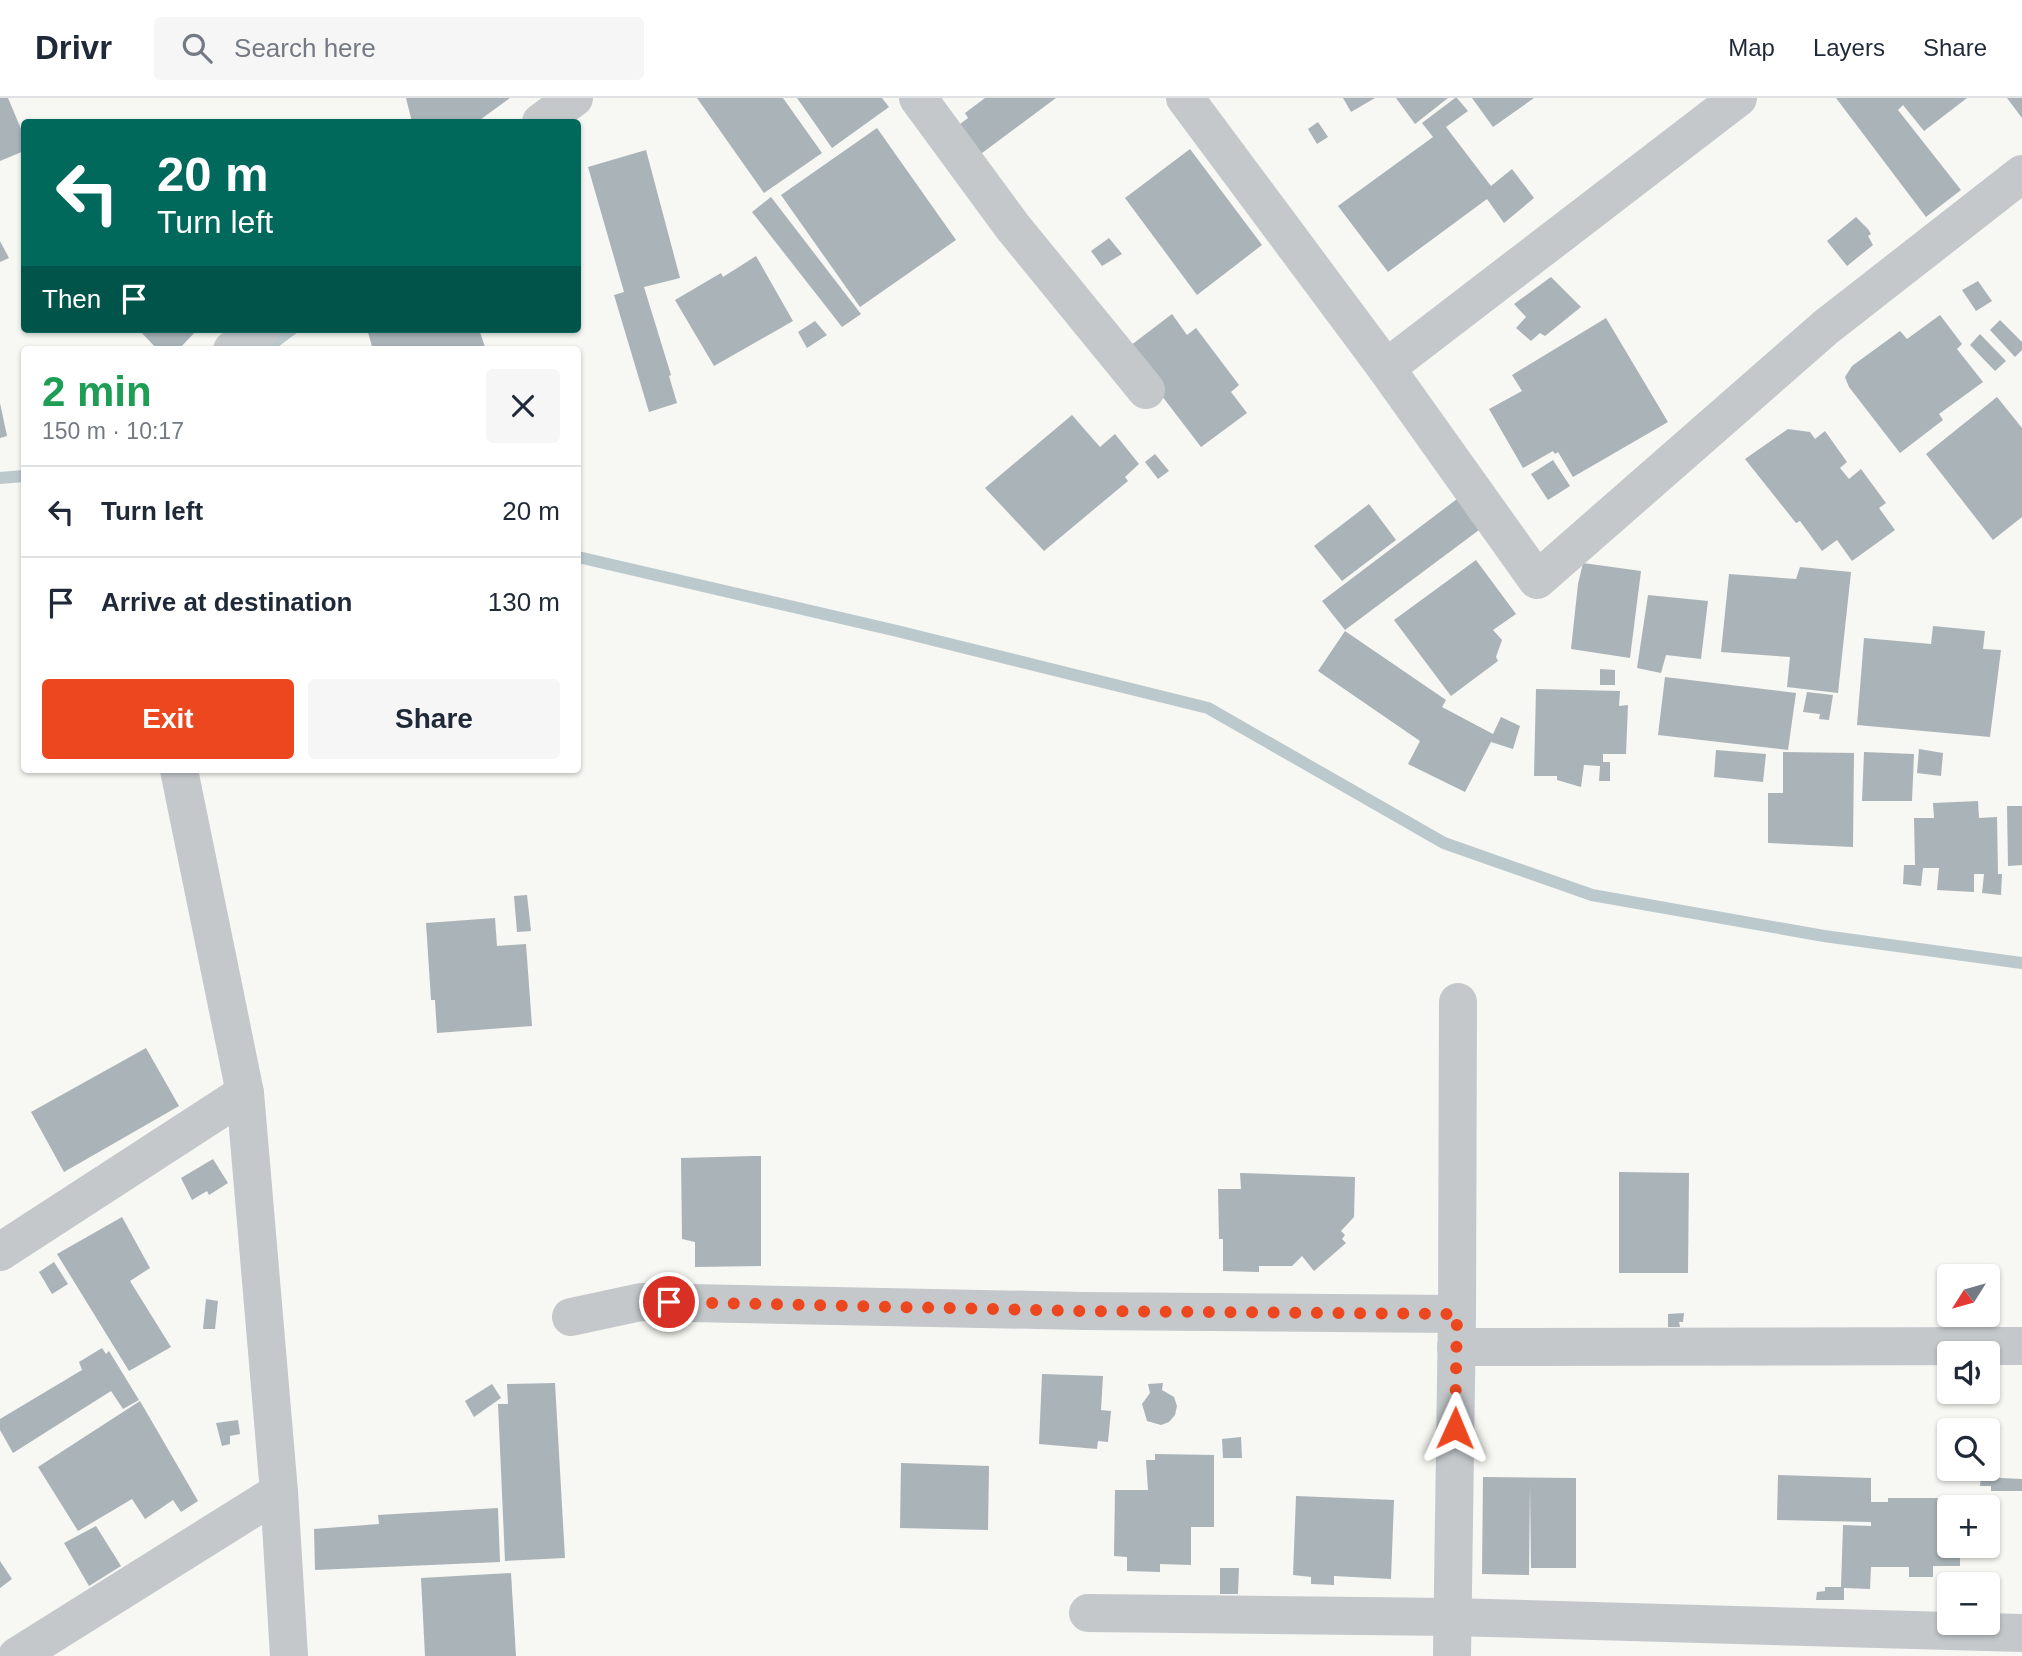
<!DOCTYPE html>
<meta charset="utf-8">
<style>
:root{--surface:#fff;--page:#f6f6f7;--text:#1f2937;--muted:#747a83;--line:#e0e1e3;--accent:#ec471e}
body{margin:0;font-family:Arial,sans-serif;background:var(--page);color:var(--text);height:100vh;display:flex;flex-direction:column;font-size:26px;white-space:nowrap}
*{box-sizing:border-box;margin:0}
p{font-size:23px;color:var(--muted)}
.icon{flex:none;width:38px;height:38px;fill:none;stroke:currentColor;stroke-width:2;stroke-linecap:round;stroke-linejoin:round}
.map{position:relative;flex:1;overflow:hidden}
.panel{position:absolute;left:21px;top:248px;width:560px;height:427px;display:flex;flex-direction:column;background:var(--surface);border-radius:7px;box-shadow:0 2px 5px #0004}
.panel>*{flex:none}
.hud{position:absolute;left:21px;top:21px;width:560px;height:214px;border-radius:7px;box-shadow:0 2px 5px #0004;background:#00695c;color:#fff;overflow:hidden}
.needle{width:46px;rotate:233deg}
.fabs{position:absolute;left:1937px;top:1166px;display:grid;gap:14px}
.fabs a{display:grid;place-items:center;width:63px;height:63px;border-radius:7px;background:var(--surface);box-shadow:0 2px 5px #0004;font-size:35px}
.pin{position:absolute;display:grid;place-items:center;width:60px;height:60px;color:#fff;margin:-30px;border:4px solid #fff;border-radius:50%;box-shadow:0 2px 7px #0007}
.me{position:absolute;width:77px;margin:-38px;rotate:1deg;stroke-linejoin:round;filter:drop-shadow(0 0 5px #0008)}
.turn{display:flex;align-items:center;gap:24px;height:147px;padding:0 21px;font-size:32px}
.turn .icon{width:91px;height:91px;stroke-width:2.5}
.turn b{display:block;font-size:49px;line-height:60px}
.then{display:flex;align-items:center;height:66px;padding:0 21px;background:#0003;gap:14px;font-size:26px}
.round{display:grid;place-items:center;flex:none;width:74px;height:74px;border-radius:7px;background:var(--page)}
.headline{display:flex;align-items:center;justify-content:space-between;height:119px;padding:0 21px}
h1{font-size:42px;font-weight:600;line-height:52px;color:#1e9e55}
.primary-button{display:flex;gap:14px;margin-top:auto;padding:14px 21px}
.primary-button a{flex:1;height:80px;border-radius:7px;background:var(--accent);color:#fff;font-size:28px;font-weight:600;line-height:80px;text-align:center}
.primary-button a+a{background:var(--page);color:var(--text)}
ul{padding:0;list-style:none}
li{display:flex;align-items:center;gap:21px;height:91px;padding:0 21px;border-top:2px solid var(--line)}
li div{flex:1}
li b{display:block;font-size:26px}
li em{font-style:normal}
header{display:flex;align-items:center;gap:42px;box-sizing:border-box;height:98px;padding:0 35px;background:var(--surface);border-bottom:2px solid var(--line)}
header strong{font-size:33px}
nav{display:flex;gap:38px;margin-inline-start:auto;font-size:24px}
.search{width:490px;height:63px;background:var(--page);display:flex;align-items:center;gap:18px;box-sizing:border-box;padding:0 24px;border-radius:7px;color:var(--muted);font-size:26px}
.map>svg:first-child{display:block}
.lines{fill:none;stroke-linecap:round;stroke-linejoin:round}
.stream{stroke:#bbc8cc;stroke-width:12}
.building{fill:#aab3b8}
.minor{stroke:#c4c8cb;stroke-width:38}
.route{stroke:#ec471e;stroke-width:12;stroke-dasharray:0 21.6}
</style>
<header>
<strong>Drivr</strong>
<div class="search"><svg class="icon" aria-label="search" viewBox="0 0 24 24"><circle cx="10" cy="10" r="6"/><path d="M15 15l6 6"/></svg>Search here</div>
<nav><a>Map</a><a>Layers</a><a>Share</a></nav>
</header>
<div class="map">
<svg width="2022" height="1558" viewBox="0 0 2022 1558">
<rect width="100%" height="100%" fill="#f7f7f3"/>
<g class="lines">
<!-- stream -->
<g class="stream">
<polyline points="264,252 292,231"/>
<polyline points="0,380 24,378"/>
<polyline points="578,459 897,533 1208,610 1444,745 1592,797 1824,838 2022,865"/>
</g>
</g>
<!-- building -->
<g class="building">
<polygon points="0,0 8,0 24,38 24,53 0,63"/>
<polygon points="406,0 510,0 477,24 412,24"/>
<polygon points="697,0 783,0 822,55 764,95"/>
<polygon points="797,0 882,0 889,9 832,50"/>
<polygon points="985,0 1056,0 974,61 952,32 968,20 965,15"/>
<polygon points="1343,0 1375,0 1351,14"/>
<polygon points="1396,0 1448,0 1415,26"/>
<polygon points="1455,0 1457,0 1468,13 1446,29 1491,88 1512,71 1534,100 1504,125 1487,101 1388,174 1338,108 1433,39 1422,25"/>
<polygon points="1472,0 1534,0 1493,29"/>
<polygon points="1836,0 1967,0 1924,33 1903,7 1898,12 1961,92 1926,119"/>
<polygon points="2007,0 2022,0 2022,20"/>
<polygon points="1318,24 1328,39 1317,46 1308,31"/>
<polygon points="877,30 956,142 860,209 781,97"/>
<polygon points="1190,51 1262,147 1197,197 1125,100"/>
<polygon points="646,52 680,180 644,189 671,277 669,278 677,305 649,314 614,197 624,194 588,69"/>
<polygon points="771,99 861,216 842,229 752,114"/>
<polygon points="1856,119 1868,131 1871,136 1868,138 1873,147 1847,168 1827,143"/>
<polygon points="1109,140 1122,156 1102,168 1091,153"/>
<polygon points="0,143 9,160 0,164"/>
<polygon points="756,158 793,223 714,268 675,202 721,175 723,179"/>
<polygon points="1551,179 1581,209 1545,238 1540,235 1531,243 1516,230 1526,219 1514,206"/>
<polygon points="1978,183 1992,203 1976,213 1962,192"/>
<polygon points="1172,216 1187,237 1196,230 1239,287 1231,294 1247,315 1201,349 1126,251"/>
<polygon points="1940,217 1962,246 1957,251 1983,284 1939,316 1943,322 1900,355 1849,289 1845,279 1852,268 1900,233 1907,241"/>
<polygon points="1606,220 1668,324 1573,379 1558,354 1555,356 1553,353 1523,370 1489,311 1522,293 1512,277"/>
<polygon points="2000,222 2022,244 2022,252 2015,259 1990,232"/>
<polygon points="815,223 827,237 807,250 798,234"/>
<polygon points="138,231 198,231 178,252 158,252"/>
<polygon points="367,231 479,231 486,252 373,252"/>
<polygon points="1980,236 2006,263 1995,273 1970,247"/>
<polygon points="1997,299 2022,330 2022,419 1993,442 1926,356"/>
<polygon points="0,305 7,338 0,340"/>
<polygon points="1072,317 1100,349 1115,336 1139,366 1125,379 1128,383 1044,453 985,390"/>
<polygon points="1788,331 1810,334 1815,341 1825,333 1847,364 1840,370 1849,381 1861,371 1886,405 1879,410 1895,432 1852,463 1837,442 1822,453 1800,423 1796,425 1745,361"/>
<polygon points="1155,356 1169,373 1158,381 1145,364"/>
<polygon points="1553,362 1570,388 1548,402 1531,376"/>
<polygon points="1457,401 1479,432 1345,532 1322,503"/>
<polygon points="1369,406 1396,442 1342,483 1314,448"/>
<polygon points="1476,462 1516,516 1493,532 1502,542 1496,559 1498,563 1451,598 1394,522"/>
<polygon points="1583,465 1641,473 1630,560 1571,551 1578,486"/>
<polygon points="1800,469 1851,474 1838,595 1787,589 1790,559 1721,554 1729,476 1796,481"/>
<polygon points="1648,497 1708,503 1701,561 1666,557 1661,575 1637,570"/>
<polygon points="1933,528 1985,533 1983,551 2001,552 1990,639 1857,627 1864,540 1931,546"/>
<polygon points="1345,533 1446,602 1442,609 1493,636 1501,619 1520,628 1513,651 1491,644 1465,694 1408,666 1420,643 1318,573"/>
<polygon points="1600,571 1615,572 1615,587 1600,587"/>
<polygon points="1665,579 1796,595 1788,652 1658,637"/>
<polygon points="1536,591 1620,593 1619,608 1628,607 1626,656 1603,656 1603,664 1610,664 1610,683 1599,683 1600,668 1584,667 1581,689 1557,682 1557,678 1534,678"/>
<polygon points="1807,594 1833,597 1829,622 1819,621 1820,616 1803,614"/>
<polygon points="1919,651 1943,655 1941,678 1917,675"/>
<polygon points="1716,652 1766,656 1763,684 1714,679"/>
<polygon points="1783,654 1854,655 1853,749 1768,745 1768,695 1783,695"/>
<polygon points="1864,654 1914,656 1912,703 1862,703"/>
<polygon points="1978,703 1979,720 1997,719 1998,776 2002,776 2001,797 1982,795 1984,776 1974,776 1974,794 1937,792 1939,770 1923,770 1921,788 1903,786 1904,767 1915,767 1914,720 1934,720 1933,705"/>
<polygon points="2007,708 2022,708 2022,767 2008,768"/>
<polygon points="527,797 531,833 517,834 514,798"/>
<polygon points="495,820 497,848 526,846 532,928 437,935 435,902 431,902 426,825"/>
<polygon points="146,950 179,1008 64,1074 31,1014"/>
<polygon points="753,1058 761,1058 761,1168 695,1169 695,1144 682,1141 681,1060"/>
<polygon points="213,1061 228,1085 209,1097 207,1093 192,1102 181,1080"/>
<polygon points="1619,1074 1689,1075 1688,1175 1619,1175"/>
<polygon points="1240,1075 1355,1079 1354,1119 1341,1133 1345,1137 1342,1141 1346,1145 1314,1173 1302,1158 1292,1168 1259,1168 1259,1174 1223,1173 1223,1141 1219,1141 1218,1091 1241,1091"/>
<polygon points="122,1119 150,1170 130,1183 171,1249 129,1273 57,1156"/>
<polygon points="54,1164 68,1186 52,1196 39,1174"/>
<polygon points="206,1201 218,1203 215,1231 203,1231"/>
<polygon points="1684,1215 1683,1224 1679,1224 1680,1229 1668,1229 1668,1216"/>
<polygon points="102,1250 106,1256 109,1253 139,1302 123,1311 111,1293 13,1355 0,1332 0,1321 82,1272 79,1264"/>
<polygon points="1042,1276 1103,1278 1101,1312 1111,1313 1108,1344 1098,1343 1097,1351 1039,1346"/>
<polygon points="555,1285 565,1460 505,1463 498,1306 508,1306 507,1286"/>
<polygon points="1163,1285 1162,1292 1174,1299 1177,1308 1175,1317 1169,1324 1161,1327 1147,1323 1142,1306 1150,1295 1148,1286"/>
<polygon points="492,1286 501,1300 474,1319 465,1303"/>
<polygon points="140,1303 198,1403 181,1414 173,1402 145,1421 132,1401 78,1433 38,1369"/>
<polygon points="238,1322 240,1336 230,1338 230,1346 222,1348 216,1325"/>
<polygon points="1241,1339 1242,1360 1223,1360 1222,1341"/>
<polygon points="1155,1356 1214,1357 1214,1429 1191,1429 1191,1467 1160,1466 1160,1474 1127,1473 1127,1459 1114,1458 1115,1392 1148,1392 1146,1362 1155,1362"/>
<polygon points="901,1365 989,1368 988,1432 900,1430"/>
<polygon points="1778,1377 1871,1380 1871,1404 1888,1404 1888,1400 1979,1400 1979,1409 1950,1409 1950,1447 1979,1447 1980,1457 1960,1459 1960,1468 1933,1468 1933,1479 1909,1479 1909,1469 1871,1469 1870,1491 1844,1490 1844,1502 1816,1502 1817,1494 1825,1493 1825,1489 1841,1489 1843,1427 1871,1428 1871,1424 1777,1422"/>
<polygon points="1483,1379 1576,1380 1576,1470 1531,1470 1530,1386 1529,1477 1482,1476"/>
<polygon points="1981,1379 2022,1381 2022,1393 1991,1393 1991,1388 1980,1388"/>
<polygon points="1296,1398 1394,1402 1391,1481 1334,1478 1334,1487 1311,1486 1311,1479 1293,1477"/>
<polygon points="498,1410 500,1464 315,1472 314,1431 379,1426 378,1417"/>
<polygon points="96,1428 121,1468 89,1488 64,1445"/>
<polygon points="0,1463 12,1481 0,1490"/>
<polygon points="1220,1470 1239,1470 1238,1496 1220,1496"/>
<polygon points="511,1475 516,1558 425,1558 421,1480"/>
</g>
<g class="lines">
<!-- minor -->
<g class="minor">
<polyline points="918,0 1012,128 1146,292"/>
<polyline points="1185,0 1386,270 1537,482 1826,229 2022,76"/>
<polyline points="541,24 574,0"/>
<polyline points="232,252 261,231"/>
<polyline points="1386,270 1738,0"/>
<polyline points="179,672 245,995 279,1394 289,1558"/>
<polyline points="0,1154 245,995"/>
<polyline points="571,1219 641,1204 1084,1213 1457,1216"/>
<polyline points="1456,1249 2022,1248"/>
<polyline points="1088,1515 1452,1519 2022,1535"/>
<polyline points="17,1558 279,1394"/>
<polyline points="1452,1558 1457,1216 1458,904"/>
</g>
</g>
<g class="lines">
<!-- route -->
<polyline class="route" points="669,1204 1084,1213 1457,1216 1455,1330"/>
</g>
</svg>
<div class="fabs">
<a><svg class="needle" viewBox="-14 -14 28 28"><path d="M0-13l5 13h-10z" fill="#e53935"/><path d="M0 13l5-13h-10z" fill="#747a83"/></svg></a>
<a><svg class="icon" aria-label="sound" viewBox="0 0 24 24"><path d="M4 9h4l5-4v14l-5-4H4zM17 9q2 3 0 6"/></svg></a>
<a><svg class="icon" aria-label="search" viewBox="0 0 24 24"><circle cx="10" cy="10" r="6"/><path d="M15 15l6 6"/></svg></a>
<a>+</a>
<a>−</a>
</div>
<div class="pin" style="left:669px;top:1204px;background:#d93025"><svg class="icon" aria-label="arrive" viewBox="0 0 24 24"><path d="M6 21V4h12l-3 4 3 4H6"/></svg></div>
<svg class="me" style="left:1455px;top:1330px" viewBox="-20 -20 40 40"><path d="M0-17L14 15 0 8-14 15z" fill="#ec471e" stroke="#fff" stroke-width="4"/></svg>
<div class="hud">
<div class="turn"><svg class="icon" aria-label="left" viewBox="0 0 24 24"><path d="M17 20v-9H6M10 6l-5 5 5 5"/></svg><div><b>20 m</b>Turn left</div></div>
<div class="then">Then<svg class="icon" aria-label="arrive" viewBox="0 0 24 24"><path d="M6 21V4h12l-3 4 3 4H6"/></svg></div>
</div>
<section class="panel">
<div class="headline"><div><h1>2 min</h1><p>150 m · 10:17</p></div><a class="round"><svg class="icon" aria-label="close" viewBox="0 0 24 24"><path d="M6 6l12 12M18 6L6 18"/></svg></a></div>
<ul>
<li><svg class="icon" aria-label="left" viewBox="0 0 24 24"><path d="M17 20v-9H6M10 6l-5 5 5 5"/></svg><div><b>Turn left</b></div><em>20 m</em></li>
<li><svg class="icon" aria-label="arrive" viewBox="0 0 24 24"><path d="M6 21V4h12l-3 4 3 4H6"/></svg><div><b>Arrive at destination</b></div><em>130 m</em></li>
</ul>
<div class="primary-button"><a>Exit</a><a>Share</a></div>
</section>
</div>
